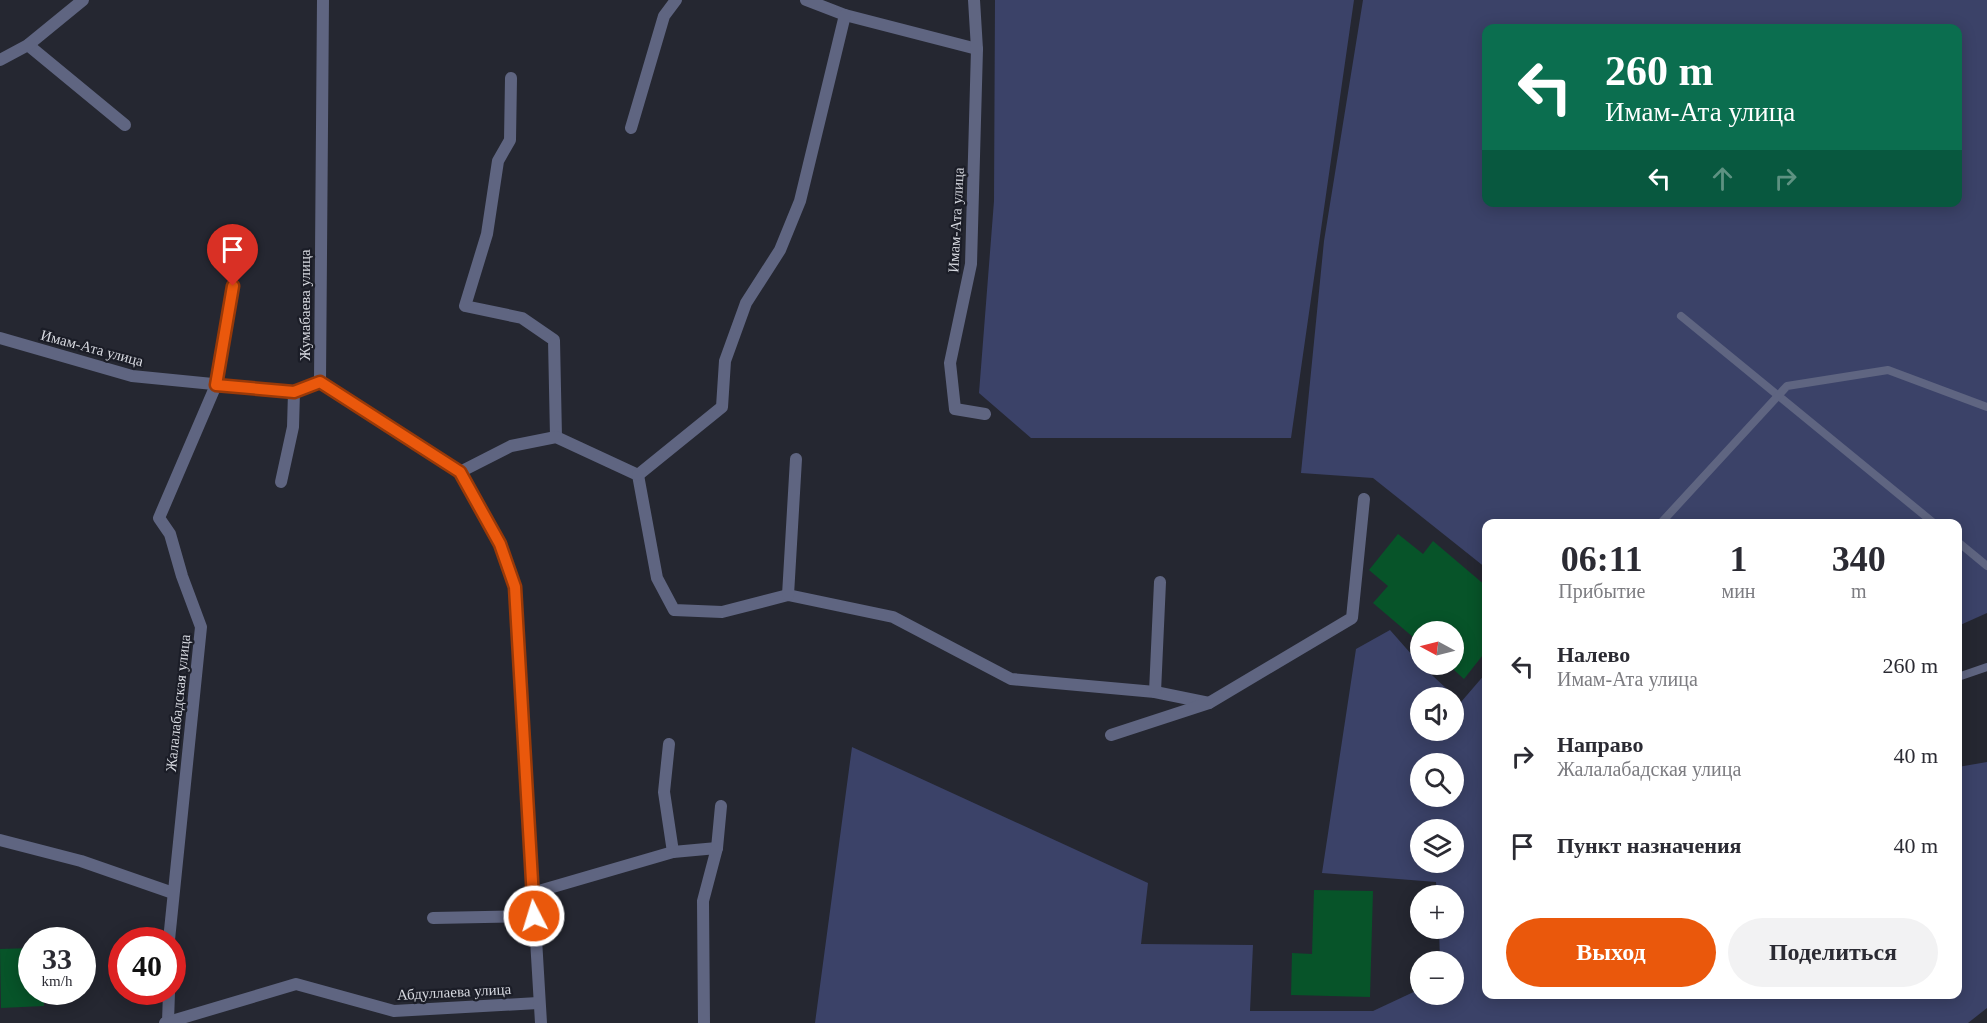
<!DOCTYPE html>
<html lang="ru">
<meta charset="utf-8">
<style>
:root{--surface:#fff;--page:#f2f2f3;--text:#2b2b33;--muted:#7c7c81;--accent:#ea580c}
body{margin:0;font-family:"Times New Roman",serif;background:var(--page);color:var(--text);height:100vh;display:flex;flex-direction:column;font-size:22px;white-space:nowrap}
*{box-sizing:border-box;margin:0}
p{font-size:20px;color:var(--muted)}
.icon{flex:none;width:33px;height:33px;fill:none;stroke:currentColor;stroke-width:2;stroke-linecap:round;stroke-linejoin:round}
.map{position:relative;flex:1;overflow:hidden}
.details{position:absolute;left:1482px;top:519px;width:480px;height:480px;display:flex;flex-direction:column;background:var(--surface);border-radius:12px;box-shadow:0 3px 15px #0003}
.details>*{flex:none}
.guide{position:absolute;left:1482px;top:24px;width:480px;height:183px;border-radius:12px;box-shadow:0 3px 15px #0003;background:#0b6e4f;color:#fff;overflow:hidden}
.needle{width:39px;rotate:277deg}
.controls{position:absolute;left:1410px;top:621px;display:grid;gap:12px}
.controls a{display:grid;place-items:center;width:54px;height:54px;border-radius:50%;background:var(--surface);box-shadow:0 3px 15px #0003;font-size:30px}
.speed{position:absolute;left:18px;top:927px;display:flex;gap:12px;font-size:30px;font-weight:700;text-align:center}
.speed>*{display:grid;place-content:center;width:78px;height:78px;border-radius:50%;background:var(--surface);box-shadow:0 3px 15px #0003;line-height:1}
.speed small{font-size:15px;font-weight:400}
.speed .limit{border:9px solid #d22;background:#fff;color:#111}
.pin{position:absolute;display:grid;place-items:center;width:51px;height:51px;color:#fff;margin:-62px -26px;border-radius:50% 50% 50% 0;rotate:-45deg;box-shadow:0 0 6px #0007}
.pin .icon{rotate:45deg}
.me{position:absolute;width:66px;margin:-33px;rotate:355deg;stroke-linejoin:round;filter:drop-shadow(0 0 4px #0008)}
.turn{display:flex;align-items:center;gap:21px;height:126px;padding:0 24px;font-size:27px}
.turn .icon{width:78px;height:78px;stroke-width:2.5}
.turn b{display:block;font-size:42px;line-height:51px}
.lanes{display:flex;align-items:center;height:57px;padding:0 24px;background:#0003;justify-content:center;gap:30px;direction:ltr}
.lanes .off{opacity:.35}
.eta{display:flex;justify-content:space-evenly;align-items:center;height:102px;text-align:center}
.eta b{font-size:36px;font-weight:600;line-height:42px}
.button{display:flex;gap:12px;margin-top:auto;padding:12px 24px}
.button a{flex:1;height:69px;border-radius:36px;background:var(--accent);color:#fff;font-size:24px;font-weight:600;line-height:69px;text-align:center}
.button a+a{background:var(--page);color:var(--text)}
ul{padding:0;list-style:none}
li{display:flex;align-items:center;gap:18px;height:90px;padding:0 24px}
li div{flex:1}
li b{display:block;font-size:22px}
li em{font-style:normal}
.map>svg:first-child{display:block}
.green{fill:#3b4268;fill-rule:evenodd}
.building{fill:#075429}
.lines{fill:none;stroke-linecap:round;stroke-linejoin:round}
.service{stroke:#5f6581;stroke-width:8}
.minor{stroke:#5f6581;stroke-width:12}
.tertiary{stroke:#5f6581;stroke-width:12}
.route-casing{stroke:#983908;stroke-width:15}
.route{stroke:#ea580c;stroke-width:10}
.labels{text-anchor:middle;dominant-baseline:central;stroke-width:4.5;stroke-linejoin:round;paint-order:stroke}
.street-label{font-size:15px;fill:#d7d9e0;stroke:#1b1d27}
</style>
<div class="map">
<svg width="1987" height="1023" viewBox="0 0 1987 1023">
<rect width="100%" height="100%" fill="#252731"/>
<!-- green -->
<g class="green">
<polygon points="995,0 1354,0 1291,438 1031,438 979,393 994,201"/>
<path d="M1363,0H1987V613L1958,626V524H1486V568L1373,478L1301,473L1324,241ZM1486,28H1958V202H1486Z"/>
<path d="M1390,630L1420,664L1461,702L1486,673V994H1958V767L1987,762V1008L1968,1023H815L852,747L1148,883L1141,944L1253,945L1250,1011H1373L1420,989V994H1454V962L1440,961L1439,929L1454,928V896L1437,895L1436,882L1322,873L1356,649ZM1420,698H1454V730H1420ZM1420,764H1454V796H1420ZM1420,830H1454V862H1420Z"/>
</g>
<!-- building -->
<g class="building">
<polygon points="1398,534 1423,554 1433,541 1486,586 1486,651 1464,679 1454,670 1454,632 1420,632 1420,643 1373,603 1388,586 1369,570"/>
<polygon points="1314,890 1373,891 1370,997 1291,995 1292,953 1312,954"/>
<polygon points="32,948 32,992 43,992 44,1006 1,1008 0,949"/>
</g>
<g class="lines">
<!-- service -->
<g class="service">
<polyline points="1681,316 1935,524"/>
<polyline points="1660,524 1787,386 1888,370 1987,407"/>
<polyline points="1958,542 1987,566"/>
<polyline points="1958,677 1987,667"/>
</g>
<!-- minor -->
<g class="minor">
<polyline points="806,0 845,15 977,49"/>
<polyline points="974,0 977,49 971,264 950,363 955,409 985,414"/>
<polyline points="28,45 125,125"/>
<polyline points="0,60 28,45 83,0"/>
<polyline points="511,78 510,140 498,161 487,234 465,306 522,318 554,340 556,437"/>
<polyline points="631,128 664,16 676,0"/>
<polyline points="0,338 132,376 294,392 320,382"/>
<polyline points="460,472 511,446 556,437 638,475 657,578 674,610 722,612 788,595 893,617 1011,679 1155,692 1209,703"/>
<polyline points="638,475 722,407 725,361 746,303 780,250 800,201 845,15"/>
<polyline points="281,482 293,427 294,392"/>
<polyline points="788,595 796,459"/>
<polyline points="1155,692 1160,582"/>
<polyline points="1111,735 1209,703 1352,618 1364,499"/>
<polyline points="669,744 664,792 673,852"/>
<polyline points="0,840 81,861 173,893"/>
<polyline points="532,893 673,852 717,848"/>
<polyline points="433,918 534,916"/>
<polyline points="169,940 201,627 182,576 170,534 159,518 216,385 233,286"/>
<polyline points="168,1022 169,992"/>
<polyline points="165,1023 296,984 394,1011 538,1003"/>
<polyline points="704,1023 703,901 717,848 721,806"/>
</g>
<!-- tertiary -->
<polyline class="tertiary" points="323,0 320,382 460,472 500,544 515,587 541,1023"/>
</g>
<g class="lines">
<defs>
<polyline id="route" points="233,286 216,385 294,392 320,382 460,472 500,544 515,587 534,916"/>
</defs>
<!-- route casing -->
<use href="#route" class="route-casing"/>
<!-- route -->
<use href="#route" class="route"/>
</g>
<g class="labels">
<!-- street labels -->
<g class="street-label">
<text transform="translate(956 220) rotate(-87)">Имам-Ата улица</text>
<text transform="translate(305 305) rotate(-90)">Жумабаева улица</text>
<text transform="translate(92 348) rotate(15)">Имам-Ата улица</text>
<text transform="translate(178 703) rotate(-84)">Жалалабадская улица</text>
<text transform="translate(454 992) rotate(-3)">Абдуллаева улица</text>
</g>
</g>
</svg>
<div class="controls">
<a><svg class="needle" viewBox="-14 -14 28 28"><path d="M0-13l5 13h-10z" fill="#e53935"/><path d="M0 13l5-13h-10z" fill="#7c7c81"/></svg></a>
<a><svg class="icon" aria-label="sound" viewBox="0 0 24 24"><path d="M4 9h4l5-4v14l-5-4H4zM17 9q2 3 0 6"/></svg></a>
<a><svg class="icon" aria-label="search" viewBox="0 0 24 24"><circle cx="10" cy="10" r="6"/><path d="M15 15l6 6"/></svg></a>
<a><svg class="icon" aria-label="layers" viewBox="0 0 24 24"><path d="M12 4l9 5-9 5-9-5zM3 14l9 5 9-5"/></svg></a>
<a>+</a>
<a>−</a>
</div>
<div class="speed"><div>33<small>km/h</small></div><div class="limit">40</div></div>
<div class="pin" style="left:233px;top:286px;background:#d93025"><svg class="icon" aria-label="arrive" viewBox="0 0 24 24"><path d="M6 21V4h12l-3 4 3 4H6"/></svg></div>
<svg class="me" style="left:534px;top:916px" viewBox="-20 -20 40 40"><circle r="17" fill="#ea580c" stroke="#fff" stroke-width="3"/><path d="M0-11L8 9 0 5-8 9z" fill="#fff"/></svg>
<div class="guide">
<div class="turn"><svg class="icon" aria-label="left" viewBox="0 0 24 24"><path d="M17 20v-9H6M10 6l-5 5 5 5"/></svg><div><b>260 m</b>Имам-Ата улица</div></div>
<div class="lanes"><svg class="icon" aria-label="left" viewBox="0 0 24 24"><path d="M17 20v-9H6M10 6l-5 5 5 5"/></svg><svg class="icon off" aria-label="ahead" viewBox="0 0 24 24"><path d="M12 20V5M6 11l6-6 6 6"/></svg><svg class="icon off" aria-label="right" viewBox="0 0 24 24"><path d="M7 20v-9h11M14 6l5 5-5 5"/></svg></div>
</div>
<section class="details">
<div class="eta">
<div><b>06:11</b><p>Прибытие</p></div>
<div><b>1</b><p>мин</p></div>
<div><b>340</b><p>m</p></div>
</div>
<ul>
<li><svg class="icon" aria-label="left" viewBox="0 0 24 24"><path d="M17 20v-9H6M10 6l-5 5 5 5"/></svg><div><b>Налево</b><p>Имам-Ата улица</p></div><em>260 m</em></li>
<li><svg class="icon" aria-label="right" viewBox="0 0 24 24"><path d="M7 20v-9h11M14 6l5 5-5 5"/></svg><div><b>Направо</b><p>Жалалабадская улица</p></div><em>40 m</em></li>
<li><svg class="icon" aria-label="arrive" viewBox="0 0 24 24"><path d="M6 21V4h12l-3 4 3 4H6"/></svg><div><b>Пункт назначения</b></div><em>40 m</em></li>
</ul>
<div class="button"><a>Выход</a><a>Поделиться</a></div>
</section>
</div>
